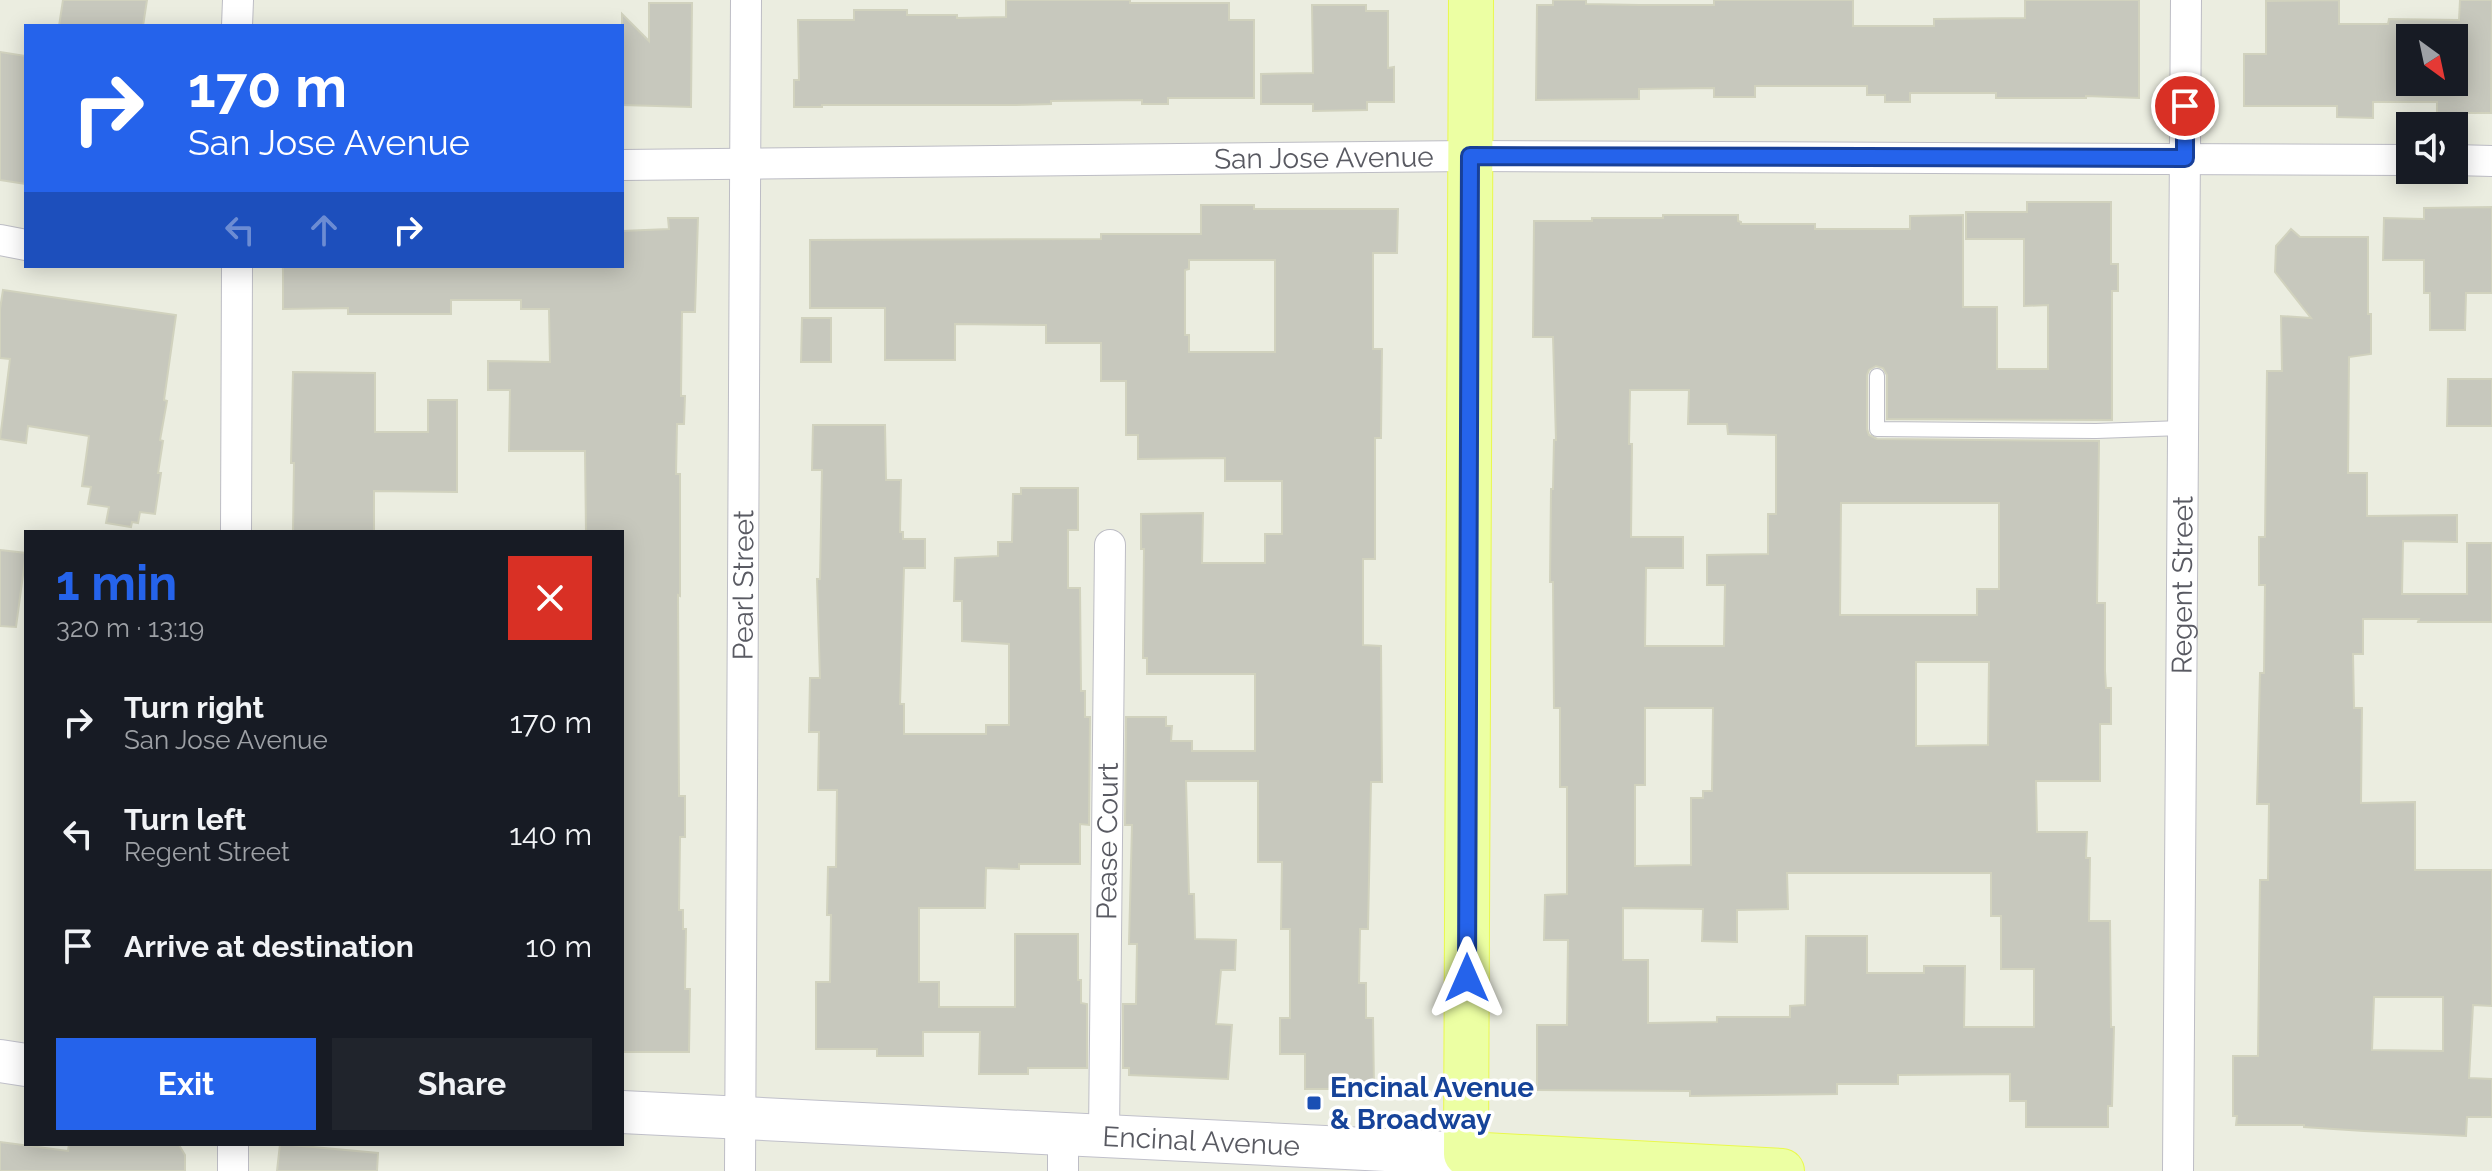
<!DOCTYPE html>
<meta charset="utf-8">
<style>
:root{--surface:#171b24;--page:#20242c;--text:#f1f3f6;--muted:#9ea1a6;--accent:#2563eb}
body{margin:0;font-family:Raleway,sans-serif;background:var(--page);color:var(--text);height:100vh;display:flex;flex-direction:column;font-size:30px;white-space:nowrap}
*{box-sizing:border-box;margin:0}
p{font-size:26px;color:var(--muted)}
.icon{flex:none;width:44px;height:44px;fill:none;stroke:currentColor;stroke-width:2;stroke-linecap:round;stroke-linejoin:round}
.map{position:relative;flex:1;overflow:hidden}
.side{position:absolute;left:24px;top:530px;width:600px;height:616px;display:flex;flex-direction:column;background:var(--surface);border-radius:0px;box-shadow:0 4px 20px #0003}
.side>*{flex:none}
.banner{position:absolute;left:24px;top:24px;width:600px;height:244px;border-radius:0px;box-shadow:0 4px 20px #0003;background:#2563eb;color:#fff;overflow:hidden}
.needle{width:52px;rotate:147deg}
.tools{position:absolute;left:2396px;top:24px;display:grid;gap:16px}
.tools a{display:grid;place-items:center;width:72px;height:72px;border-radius:0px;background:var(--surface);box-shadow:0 4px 20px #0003;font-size:40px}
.pin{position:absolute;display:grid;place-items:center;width:68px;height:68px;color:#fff;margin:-34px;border:4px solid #fff;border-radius:50%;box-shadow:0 2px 8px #0007}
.me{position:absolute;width:88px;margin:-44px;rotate:0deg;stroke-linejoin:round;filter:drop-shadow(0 0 6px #0008)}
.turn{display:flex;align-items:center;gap:28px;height:168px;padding:0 32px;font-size:36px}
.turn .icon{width:104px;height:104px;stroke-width:2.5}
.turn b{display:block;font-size:56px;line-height:68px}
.lanes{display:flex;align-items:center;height:76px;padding:0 32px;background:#0003;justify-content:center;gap:40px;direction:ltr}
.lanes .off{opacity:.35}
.round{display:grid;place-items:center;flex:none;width:84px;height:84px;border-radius:0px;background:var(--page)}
.summary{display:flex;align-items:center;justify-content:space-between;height:136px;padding:0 32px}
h1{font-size:48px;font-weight:700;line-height:60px;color:var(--accent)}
.action{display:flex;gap:16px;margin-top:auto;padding:16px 32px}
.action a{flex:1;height:92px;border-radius:0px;background:var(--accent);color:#fff;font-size:32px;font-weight:700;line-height:92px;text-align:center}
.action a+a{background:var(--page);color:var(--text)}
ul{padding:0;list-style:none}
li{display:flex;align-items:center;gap:24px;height:112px;padding:0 32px}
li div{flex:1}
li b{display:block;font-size:30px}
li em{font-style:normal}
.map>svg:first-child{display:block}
.building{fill:#c7c8bd;stroke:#d1d2be;stroke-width:2;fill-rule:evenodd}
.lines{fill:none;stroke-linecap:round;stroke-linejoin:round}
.service-casing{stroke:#bdbdc5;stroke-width:16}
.minor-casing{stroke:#bdbdc5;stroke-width:32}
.secondary-casing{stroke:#c0c0ca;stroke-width:44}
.primary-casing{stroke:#eaf94d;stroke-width:46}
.service{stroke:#fff;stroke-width:14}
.minor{stroke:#fff;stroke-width:30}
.secondary{stroke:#fff;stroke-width:42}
.primary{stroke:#ecffa3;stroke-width:44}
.route-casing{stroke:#184099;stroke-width:20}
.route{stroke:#2563eb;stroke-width:14}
.transit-dot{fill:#1a4fb4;stroke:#fff;stroke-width:3}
.labels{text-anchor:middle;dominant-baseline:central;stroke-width:7;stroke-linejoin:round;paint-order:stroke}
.street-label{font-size:28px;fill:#595a62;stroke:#fff}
.transit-label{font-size:28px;font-weight:bold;fill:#164399;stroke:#fff;text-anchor:start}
</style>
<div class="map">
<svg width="2492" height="1171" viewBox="0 0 2492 1171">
<rect width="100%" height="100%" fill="#ebede0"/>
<!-- building -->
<g class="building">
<polygon points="63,0 147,0 143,26 59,26"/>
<polygon points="1006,0 1130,0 1130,3 1229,3 1229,20 1254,20 1254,98 1168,98 1168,104 1142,104 1142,100 1051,101 1051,104 1014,105 822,105 822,107 794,107 794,80 799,80 798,20 854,20 854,10 907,10 907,15 957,15 957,18 1006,17"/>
<polygon points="1553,0 1586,0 1586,4 1639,5 1714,5 1714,0 1853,0 1853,26 1934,26 1934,19 2025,18 2025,0 2139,0 2139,98 2086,96 2086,98 1996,98 1996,93 1910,93 1910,102 1885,102 1885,95 1867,95 1867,86 1755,86 1755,97 1714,97 1714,88 1639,89 1639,99 1536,100 1537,5 1553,5"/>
<path d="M2339,0V24H2388L2389,19L2459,20L2460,0H2492L2491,113H2437V102H2373V118L2337,117V106H2244V54H2266V1ZM2410,38H2454V82H2410Z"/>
<polygon points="649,3 692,3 691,107 622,105 622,14 649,41"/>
<polygon points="1312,5 1366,5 1366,11 1388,11 1388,68 1394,67 1394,102 1367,102 1367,110 1313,111 1313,104 1261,104 1261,74 1313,73"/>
<polygon points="0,52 26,56 26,184 0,180"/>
<path d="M2027,202H2111V264H2118V291H2112V420L1887,419V375L1883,368L1876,366L1869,370L1867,375V429L1869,435L1877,439L2099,441L2097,603H2105V671L2106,688H2111V724H2100V781H2036L2037,832H2087L2086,858H2090L2089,921H2110L2111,1027H2114L2112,1106H2108V1127H2026V1101H2010V1074L1898,1075V1084H1837V1094L1690,1096V1091L1537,1090V1025H1567L1568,940H1544L1545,895L1567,894V787H1560V708H1554L1553,582H1550L1551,489H1553L1554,440H1556L1553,337H1533L1534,221H1592V218H1663V215H1738V221L1741,222V224H1815V229H1910V216L1963,215V307H1997V369H2048V305L2024,306V239H1966V212H2027ZM1630,390H1689L1688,424H1727L1728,434L1776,435V514H1768V554L1707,555V585H1725L1724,646H1645L1646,568H1683V537H1631L1632,444H1629ZM1841,503H1999V589H1977V615H1840ZM1916,662H1989L1988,745L1916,746ZM1645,708H1713L1712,791H1703V798H1691V865L1635,866V785H1645ZM1787,873H1991V916H2001V969H2034V1027H1964L1965,966H1924V973H1867V936H1806L1805,1005L1790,1006V1017H1717V1022L1648,1023V960H1623V908L1703,909L1702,941L1737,942V910L1788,909Z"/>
<path d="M1201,205H1254V209H1398L1397,253H1373V349H1382L1381,438H1375V559H1363V645L1381,646L1382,782H1371L1368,929H1360L1359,983H1366V1018H1373L1374,1089H1305V1054H1280V1018H1290V929H1281L1282,862H1258V781H1186L1189,894H1194L1195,939L1236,940L1235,970H1221L1216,1024L1232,1025L1228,1079L1129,1075V1068H1123V1004H1136L1137,944H1129L1132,825H1125L1126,717H1166V726H1172L1171,741H1192V751H1255V674H1147V658H1143L1144,549H1141V514L1203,513L1202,563H1265V534H1282V481H1225V458L1138,459V435H1126V381H1101V343H1046V325L955,324V360H885V308H810V240L1101,239V234H1201ZM1189,260H1275V352H1189V335H1185V270L1189,269Z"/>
<polygon points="2492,207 2492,293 2466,293 2465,330 2430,330 2430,293 2424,293 2424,260 2383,260 2384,218 2424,219 2424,208"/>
<polygon points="668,218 698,218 695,312 682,312 681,396 685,396 684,424 677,424 676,474 680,474 680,596 678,595 679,796 685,796 685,837 680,837 679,910 683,910 683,929 686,929 685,989 690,989 689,1052 622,1052 622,532 586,532 585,451 509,451 510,390 488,390 488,361 550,362 549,309 521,309 521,300 451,300 451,314 348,314 348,308 283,309 283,266 622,266 622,231 669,229"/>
<path d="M2291,229L2300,237H2368V314H2371V354L2349,357L2348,473H2367V516L2457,515V542L2403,541L2402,594H2467V543H2492V622H2418L2419,619H2363V654H2353L2354,708H2362L2361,803L2415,802V870H2492V1006L2473,1005L2469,1078L2492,1079V1117H2467L2466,1136L2364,1131L2304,1127V1125H2236L2237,1116H2233V1056H2258L2260,880H2268L2269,804H2257L2260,673H2264L2265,585H2259V537H2265L2267,371H2282L2281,316L2311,318L2275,272L2276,246ZM2374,997H2443V1051L2372,1050Z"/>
<polygon points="3,290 176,315 164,400 167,401 160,440 163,441 158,473 161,473 155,514 140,512 138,523 132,522 131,527 106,523 109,507 88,504 91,487 82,486 89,436 28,426 26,443 0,439 10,359 0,358 0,309"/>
<polygon points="802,318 831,318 831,362 801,362"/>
<polygon points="293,372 375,373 375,432 428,432 428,400 457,400 457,492 374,491 374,532 293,532 294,463 291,463"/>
<polygon points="2448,379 2492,379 2492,426 2447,426"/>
<polygon points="813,425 885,425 886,480 901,480 900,532 903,532 903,539 925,539 925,568 904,568 900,704 904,704 904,734 986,734 986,725 1009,725 1009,644 962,641 962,601 954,601 955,558 998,556 998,542 1012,542 1013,494 1021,494 1021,488 1078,488 1078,530 1068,530 1068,588 1080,588 1081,691 1085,691 1085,717 1090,717 1089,825 1080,824 1080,864 1019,864 1019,869 986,868 985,908 919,908 919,982 939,982 939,1007 1015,1007 1015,934 1078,934 1078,980 1081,980 1081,1003 1087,1004 1087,1068 1028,1068 1028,1074 979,1074 980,1032 923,1032 923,1056 877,1056 877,1049 816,1049 816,982 830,982 831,915 827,915 828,867 836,867 837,790 818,790 819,732 809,732 810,678 820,678 817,579 820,579 822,470 812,470"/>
<polygon points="0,550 26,553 16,627 0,626"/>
<polygon points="0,1142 68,1151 69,1144 179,1145 185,1155 185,1171 0,1171"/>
<polygon points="280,1144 378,1153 377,1171 277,1171"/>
</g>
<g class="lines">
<defs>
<polyline id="service" points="1877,376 1877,429 2096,431 2182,428"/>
<g id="minor">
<polyline points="237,26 238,0"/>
<polyline points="2454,160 2492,161"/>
<path id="s1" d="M622,165L1470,156L2410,160"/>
<polyline points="0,240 26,245"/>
<polyline points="236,532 237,266"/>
<path id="s2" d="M1104,1137L1110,545"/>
<polyline points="233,1171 233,1144"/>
<path id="s3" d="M740,1171L746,0"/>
<polyline points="1063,1171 1063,1135"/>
<path id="s4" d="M2178,1171L2186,0"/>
</g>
<g id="secondary">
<polyline points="0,1061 26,1065"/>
<path id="s5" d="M622,1112L1466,1154"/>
</g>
<polyline id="primary" points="1471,0 1466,1154 1782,1171"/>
</defs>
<!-- service casing -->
<use href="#service" class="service-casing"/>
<!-- minor casing -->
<use href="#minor" class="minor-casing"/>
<!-- secondary casing -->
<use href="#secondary" class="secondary-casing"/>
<!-- primary casing -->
<use href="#primary" class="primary-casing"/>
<!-- service -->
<use href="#service" class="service"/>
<!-- minor -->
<use href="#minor" class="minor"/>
<!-- secondary -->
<use href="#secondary" class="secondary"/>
<!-- primary -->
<use href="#primary" class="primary"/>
</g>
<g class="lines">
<defs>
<polyline id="route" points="1467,978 1470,156 2185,158 2185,106"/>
</defs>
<!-- route casing -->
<use href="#route" class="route-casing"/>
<!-- route -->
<use href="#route" class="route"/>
</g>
<!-- markers -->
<rect class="transit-dot" x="1306" y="1095" width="16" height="16" rx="4"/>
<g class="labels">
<!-- street labels -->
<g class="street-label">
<text stroke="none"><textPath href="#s1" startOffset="702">San Jose Avenue</textPath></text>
<text stroke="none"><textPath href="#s4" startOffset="586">Regent Street</textPath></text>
<text stroke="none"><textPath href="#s3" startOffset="586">Pearl Street</textPath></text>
<text stroke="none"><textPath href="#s2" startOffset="296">Pease Court</textPath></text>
<text stroke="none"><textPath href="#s5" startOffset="580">Encinal Avenue</textPath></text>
</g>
<!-- transit labels -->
<g class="transit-label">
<text x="1330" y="1087">Encinal Avenue<tspan x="1330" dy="32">&amp; Broadway</tspan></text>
</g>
</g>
</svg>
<div class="tools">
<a><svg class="needle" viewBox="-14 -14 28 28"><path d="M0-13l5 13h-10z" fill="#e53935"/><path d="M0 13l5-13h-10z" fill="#9ea1a6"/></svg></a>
<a><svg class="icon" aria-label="sound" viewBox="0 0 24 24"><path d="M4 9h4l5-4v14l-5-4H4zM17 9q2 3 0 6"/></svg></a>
</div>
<div class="pin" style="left:2185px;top:106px;background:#d93025"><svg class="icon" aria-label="arrive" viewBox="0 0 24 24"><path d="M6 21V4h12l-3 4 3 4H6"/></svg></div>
<svg class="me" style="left:1467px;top:978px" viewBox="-20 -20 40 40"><path d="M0-17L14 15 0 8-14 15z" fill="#2563eb" stroke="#fff" stroke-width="4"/></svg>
<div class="banner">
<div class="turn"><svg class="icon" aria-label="right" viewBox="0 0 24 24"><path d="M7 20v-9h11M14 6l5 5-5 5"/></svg><div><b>170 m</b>San Jose Avenue</div></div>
<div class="lanes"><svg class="icon off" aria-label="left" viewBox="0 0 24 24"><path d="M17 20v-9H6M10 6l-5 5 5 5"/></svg><svg class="icon off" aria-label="ahead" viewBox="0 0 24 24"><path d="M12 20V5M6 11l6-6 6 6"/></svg><svg class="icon" aria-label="right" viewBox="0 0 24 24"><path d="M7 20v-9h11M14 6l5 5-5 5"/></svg></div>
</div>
<section class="side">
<div class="summary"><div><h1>1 min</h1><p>320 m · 13:19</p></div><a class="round" style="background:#d93025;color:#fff"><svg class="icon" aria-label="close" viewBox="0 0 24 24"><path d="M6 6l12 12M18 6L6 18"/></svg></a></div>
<ul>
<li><svg class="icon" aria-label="right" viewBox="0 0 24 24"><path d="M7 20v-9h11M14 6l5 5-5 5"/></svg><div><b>Turn right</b><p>San Jose Avenue</p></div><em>170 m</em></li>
<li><svg class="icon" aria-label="left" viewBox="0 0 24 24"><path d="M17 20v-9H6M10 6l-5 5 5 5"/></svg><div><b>Turn left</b><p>Regent Street</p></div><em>140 m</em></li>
<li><svg class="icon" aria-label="arrive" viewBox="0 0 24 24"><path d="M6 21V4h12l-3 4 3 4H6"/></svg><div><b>Arrive at destination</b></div><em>10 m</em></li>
</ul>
<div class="action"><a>Exit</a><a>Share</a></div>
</section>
</div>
